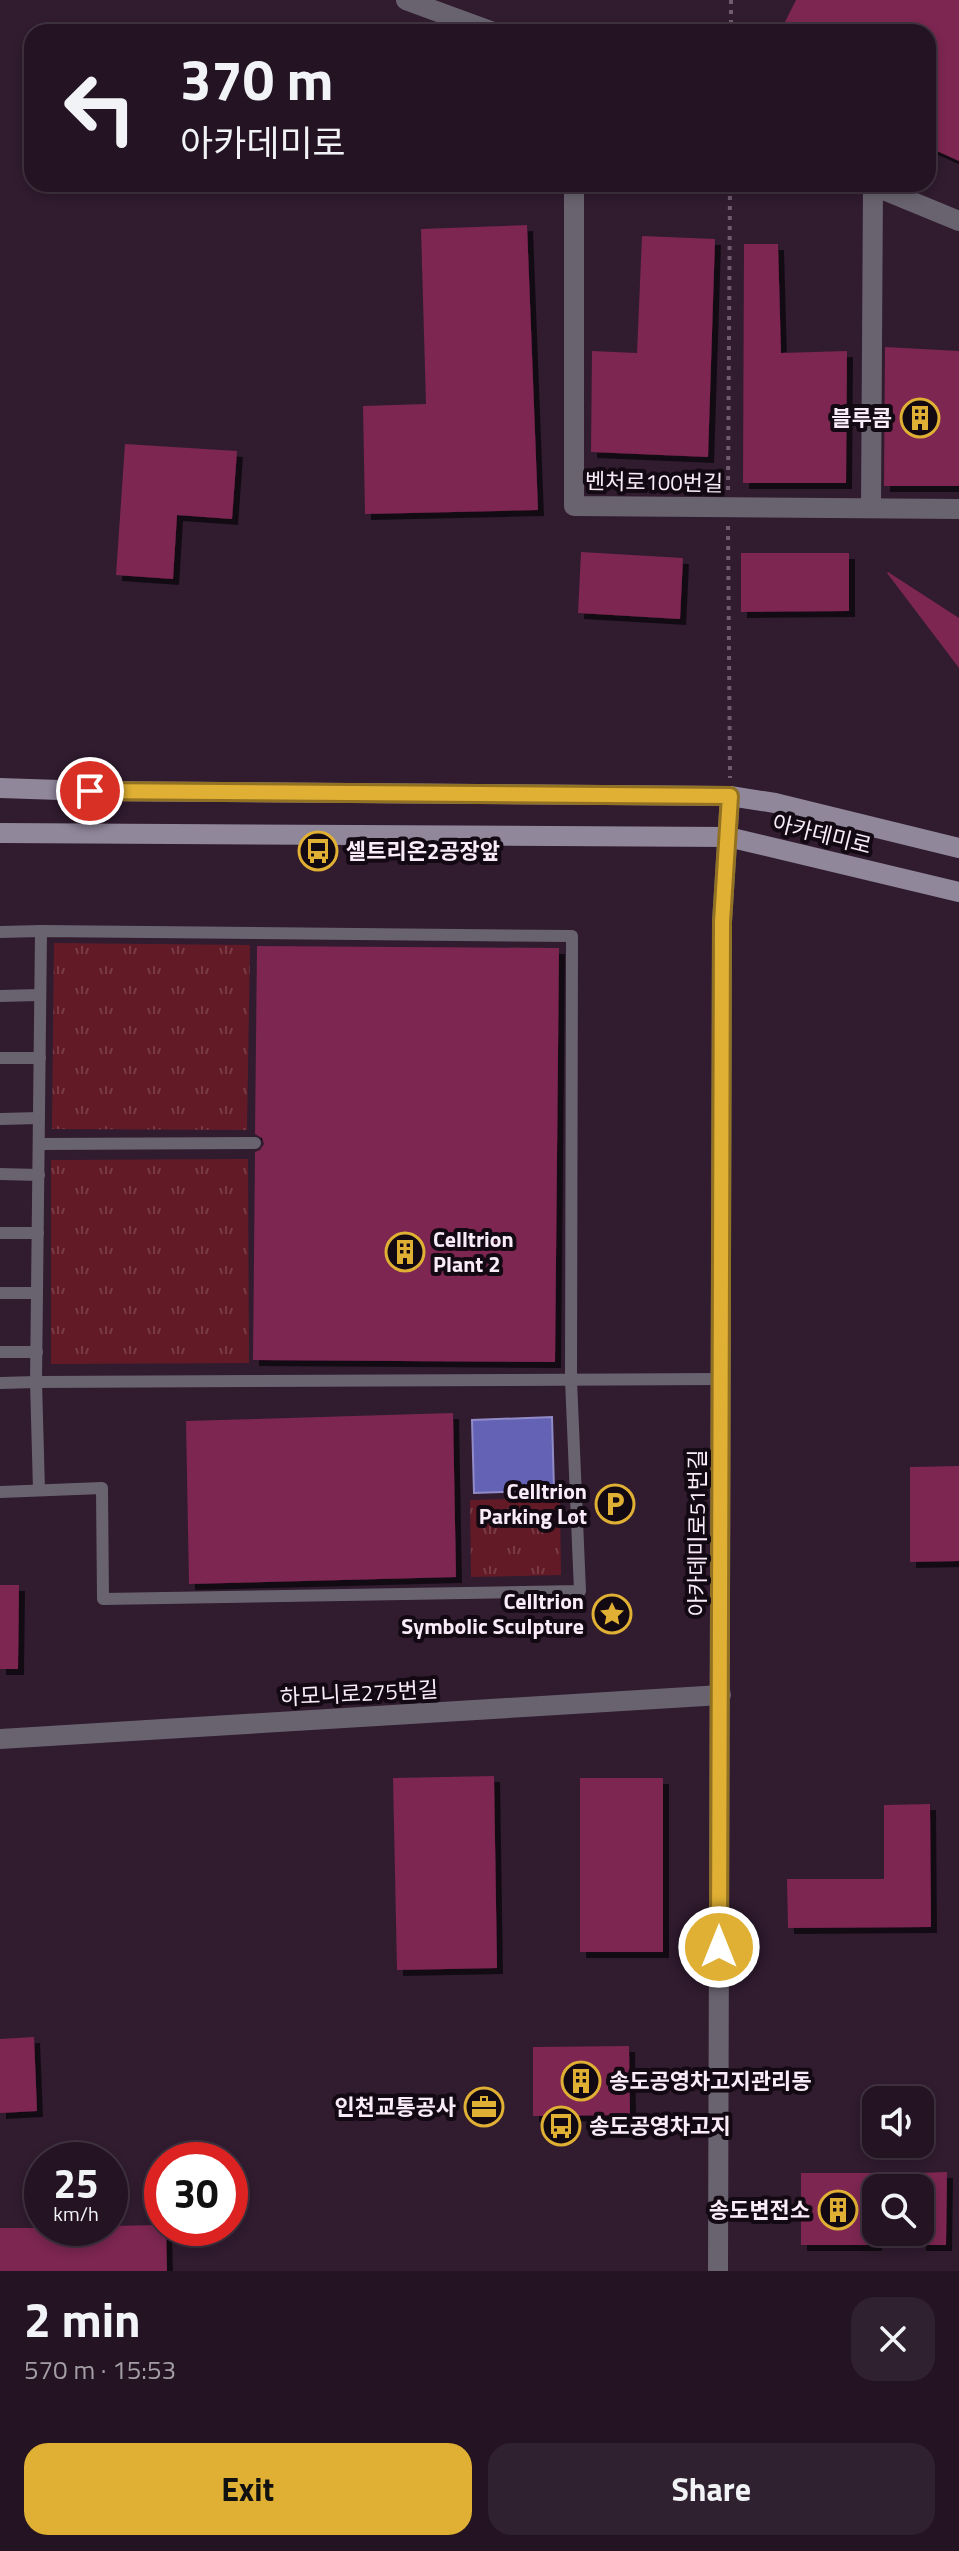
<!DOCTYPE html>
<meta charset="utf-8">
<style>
:root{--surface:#241423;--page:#302130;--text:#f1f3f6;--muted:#a39ea6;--line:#413341;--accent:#e0b034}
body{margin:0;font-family:"Titillium Web","Noto Sans KR",sans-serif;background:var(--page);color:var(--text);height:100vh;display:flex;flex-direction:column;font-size:30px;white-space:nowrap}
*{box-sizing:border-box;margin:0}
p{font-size:26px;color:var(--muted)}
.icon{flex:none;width:44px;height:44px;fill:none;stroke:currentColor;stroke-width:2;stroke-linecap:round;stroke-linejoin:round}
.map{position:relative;height:2271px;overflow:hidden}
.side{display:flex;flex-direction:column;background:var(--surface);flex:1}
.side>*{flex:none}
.hud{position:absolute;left:24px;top:24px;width:912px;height:168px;border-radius:24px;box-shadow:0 4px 12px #0003,0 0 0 2px var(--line);background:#241423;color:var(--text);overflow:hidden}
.tools{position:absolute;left:862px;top:2086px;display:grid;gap:16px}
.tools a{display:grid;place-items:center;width:72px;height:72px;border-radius:16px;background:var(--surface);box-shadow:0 4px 12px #0003,0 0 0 2px var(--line);font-size:40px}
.speed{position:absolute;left:24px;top:2142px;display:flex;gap:16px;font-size:40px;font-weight:700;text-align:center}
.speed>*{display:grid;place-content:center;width:104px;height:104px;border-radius:50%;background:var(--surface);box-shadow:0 4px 12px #0003,0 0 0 2px var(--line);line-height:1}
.speed small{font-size:20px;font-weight:400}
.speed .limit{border:12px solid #d22;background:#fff;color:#111}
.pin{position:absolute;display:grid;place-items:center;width:68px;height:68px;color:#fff;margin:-34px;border:4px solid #fff;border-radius:50%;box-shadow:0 2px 8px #0007}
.me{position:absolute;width:88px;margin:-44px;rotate:0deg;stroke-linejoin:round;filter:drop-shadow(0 0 6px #0008)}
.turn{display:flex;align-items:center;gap:28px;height:168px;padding:0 24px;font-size:36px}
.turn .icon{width:104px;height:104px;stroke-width:2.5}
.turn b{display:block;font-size:56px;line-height:68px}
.round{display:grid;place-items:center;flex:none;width:84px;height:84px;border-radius:24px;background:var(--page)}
.headline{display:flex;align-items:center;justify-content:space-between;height:136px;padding:0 24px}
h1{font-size:48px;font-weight:700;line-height:60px}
.primary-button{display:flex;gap:16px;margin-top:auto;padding:16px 24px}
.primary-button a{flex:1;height:92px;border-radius:24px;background:var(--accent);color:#111;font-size:32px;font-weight:700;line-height:92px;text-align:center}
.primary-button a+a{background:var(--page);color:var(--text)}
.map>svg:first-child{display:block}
.grass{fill:url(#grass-tufts)}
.water{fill:#6462b4;stroke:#918bc8;stroke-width:2}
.building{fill:#7b2651;filter:url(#shadow)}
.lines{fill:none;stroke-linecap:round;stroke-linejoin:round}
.path{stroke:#6f5c6e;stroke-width:4;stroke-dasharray:4 6;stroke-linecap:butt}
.lane{stroke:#696370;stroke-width:12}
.street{stroke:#696370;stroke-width:20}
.secondary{stroke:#90879b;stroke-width:20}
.route-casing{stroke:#927222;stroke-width:20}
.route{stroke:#e0b034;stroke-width:14}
.labels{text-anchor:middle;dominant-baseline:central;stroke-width:8;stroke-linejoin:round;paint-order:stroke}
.poi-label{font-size:22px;font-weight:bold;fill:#f9ebf8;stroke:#130912;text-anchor:end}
.street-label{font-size:22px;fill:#f9ebf8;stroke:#130912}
</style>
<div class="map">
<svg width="959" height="2271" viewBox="0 0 959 2271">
<defs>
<pattern id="grass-tufts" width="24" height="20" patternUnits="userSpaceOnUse" patternTransform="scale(2)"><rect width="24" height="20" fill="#621b26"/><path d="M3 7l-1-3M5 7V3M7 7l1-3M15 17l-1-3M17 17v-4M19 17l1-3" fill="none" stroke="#793c46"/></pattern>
<filter id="shadow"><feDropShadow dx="6" dy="6" stdDeviation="0" flood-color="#0009"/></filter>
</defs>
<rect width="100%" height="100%" fill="#301b2f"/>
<!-- grass -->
<g class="grass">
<polygon points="54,943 250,945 247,1130 52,1129"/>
<polygon points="248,1159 249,1363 51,1364 51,1160"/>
<polygon points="560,1498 561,1575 471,1577 470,1500"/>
</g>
<!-- water -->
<polygon class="water" points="552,1417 554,1490 474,1493 472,1420"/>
<!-- building -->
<g class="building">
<polygon points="796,0 959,0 959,161 928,147 928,32 780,32"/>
<polygon points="527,225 538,510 365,514 363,406 426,404 421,229"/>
<polygon points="642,236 715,239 708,457 591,452 592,351 637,353"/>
<polygon points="744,244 778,244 781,353 847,351 846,483 743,483"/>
<polygon points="885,347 959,351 959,486 884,486"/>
<polygon points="125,444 237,451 232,519 177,515 173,579 116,575"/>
<polygon points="581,552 683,558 680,619 578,613"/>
<polygon points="741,553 849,553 849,611 741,612"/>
<polygon points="888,572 959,618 959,668 887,573"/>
<polygon points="257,946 559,948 555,1362 253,1360 255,1152 260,1150 264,1144 262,1138 255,1134"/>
<polygon points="453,1413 456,1577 189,1584 186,1421"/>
<polygon points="959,1466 959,1561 910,1562 910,1467"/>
<polygon points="0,1585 19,1585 18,1669 0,1669"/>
<polygon points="494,1776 497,1968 397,1970 393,1778"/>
<rect x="580" y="1778" width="83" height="174"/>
<polygon points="930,1804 931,1927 788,1928 787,1879 884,1879 884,1805"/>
<polygon points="34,2037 37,2111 0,2113 0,2039"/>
<polygon points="629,2046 630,2115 533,2116 533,2047"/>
<polygon points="947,2172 946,2245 920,2245 920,2173"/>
<rect x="801" y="2173" width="75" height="72"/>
<polygon points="162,2225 162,2228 166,2228 167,2271 0,2271 0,2228 110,2228 110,2226"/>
</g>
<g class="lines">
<!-- path -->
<g class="path">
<polyline points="731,0 731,32"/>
<polyline points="728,490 730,184"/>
<polyline points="728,526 730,778"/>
</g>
<!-- lane -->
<g class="lane">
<polyline points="0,932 41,931"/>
<polyline points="0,996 40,995"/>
<polyline points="0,1058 40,1058"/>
<polyline points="0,1119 39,1118"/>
<polyline points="39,1144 255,1143"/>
<polyline points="0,1174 39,1175"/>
<polyline points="0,1233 38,1233"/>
<polyline points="0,1293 37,1293"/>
<polyline points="0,1352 37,1352"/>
<polyline points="0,1383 36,1382 39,1490"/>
<polyline points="0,1492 102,1488 103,1599 580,1591 571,1380 572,936 41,931 36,1382 721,1379"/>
</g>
<!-- street -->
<g class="street">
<polyline points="406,0 493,32"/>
<polyline points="574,184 574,506 959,509"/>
<polyline points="869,184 959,221"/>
<polyline points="871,508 873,185"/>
<polyline points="0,1739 721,1695"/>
<polyline points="718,2271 722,922 730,796"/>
</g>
<!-- secondary -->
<g class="secondary">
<polyline points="0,788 90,791 730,796 775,803 959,848"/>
<polyline points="0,833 728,837 959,892"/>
</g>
</g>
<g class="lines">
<defs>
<polyline id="route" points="90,791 730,796 722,922 719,1947"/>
</defs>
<!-- route casing -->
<use href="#route" class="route-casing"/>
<!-- route -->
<use href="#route" class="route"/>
</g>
<!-- icons -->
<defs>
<symbol id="building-ring" viewBox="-11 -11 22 22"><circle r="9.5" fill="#130912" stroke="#e0b034" stroke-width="1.5"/><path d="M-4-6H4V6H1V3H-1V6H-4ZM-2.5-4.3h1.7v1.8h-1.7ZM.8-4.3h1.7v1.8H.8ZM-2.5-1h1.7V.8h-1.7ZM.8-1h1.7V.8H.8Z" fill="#e0b034"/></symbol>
<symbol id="bus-ring" viewBox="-11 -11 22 22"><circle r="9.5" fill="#130912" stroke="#e0b034" stroke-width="1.5"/><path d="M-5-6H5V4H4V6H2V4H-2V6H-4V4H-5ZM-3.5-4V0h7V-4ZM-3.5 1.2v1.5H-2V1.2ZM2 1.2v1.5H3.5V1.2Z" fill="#e0b034"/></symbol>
<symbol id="parking-ring" viewBox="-11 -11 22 22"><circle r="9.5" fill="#130912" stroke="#e0b034" stroke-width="1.5"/><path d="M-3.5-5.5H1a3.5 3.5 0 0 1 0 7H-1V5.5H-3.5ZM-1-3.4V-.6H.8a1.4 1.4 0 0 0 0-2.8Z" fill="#e0b034"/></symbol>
<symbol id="sight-ring" viewBox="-11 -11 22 22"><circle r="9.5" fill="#130912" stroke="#e0b034" stroke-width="1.5"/><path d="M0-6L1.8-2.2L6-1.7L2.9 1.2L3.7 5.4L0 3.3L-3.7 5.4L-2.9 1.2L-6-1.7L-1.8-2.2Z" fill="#e0b034"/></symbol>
<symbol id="office-ring" viewBox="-11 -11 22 22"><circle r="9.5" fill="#130912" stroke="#e0b034" stroke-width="1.5"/><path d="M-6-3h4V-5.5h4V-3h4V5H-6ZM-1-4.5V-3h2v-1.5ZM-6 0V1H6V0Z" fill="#e0b034"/></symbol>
</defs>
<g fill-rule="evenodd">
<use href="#building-ring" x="898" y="396" width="44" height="44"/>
<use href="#bus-ring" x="296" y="829" width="44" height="44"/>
<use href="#building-ring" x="383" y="1230" width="44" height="44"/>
<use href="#parking-ring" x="593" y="1482" width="44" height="44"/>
<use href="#sight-ring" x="590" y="1592" width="44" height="44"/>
<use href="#building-ring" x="559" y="2059" width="44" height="44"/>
<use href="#office-ring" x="462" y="2085" width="44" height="44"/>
<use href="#bus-ring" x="539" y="2104" width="44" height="44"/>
<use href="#building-ring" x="816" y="2188" width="44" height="44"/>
</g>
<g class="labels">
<!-- poi labels -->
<g class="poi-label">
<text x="892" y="418">블루콤</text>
<text x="346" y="851" text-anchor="start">셀트리온2공장앞</text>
<text x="433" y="1239" text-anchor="start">Celltrion<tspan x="433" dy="25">Plant 2</tspan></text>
<text x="587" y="1491">Celltrion<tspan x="587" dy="25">Parking Lot</tspan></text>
<text x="584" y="1601">Celltrion<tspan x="584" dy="25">Symbolic Sculpture</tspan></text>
<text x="609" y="2081" text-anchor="start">송도공영차고지관리동</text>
<text x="456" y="2107">인천교통공사</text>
<text x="589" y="2126" text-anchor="start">송도공영차고지</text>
<text x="810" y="2210">송도변전소</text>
</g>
<!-- street labels -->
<g class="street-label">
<text transform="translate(654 482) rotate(1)">벤처로100번길</text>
<text transform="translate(822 834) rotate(14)">아카데미로</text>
<text transform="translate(697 1533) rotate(-90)">아카데미로51번길</text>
<text transform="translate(359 1693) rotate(-3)">하모니로275번길</text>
</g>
</g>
</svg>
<div class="tools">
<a><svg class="icon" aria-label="sound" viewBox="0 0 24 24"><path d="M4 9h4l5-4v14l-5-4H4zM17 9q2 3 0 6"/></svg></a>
<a><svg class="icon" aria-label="search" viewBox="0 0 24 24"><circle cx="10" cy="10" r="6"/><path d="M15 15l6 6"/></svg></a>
</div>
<div class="speed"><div>25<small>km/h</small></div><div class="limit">30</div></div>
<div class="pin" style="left:90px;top:791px;background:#d93025"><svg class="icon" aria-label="arrive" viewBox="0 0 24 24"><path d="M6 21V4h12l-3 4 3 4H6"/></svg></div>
<svg class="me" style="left:719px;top:1947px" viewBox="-20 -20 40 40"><circle r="17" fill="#e0b034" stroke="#fff" stroke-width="3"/><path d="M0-11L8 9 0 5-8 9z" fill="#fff"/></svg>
<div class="hud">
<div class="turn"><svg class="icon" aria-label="left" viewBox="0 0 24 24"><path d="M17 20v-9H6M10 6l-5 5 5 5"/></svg><div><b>370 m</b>아카데미로</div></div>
</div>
</div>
<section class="side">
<div class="headline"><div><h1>2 min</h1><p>570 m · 15:53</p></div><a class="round"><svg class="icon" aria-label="close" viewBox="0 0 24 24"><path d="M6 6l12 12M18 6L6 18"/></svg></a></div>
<div class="primary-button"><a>Exit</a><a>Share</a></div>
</section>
